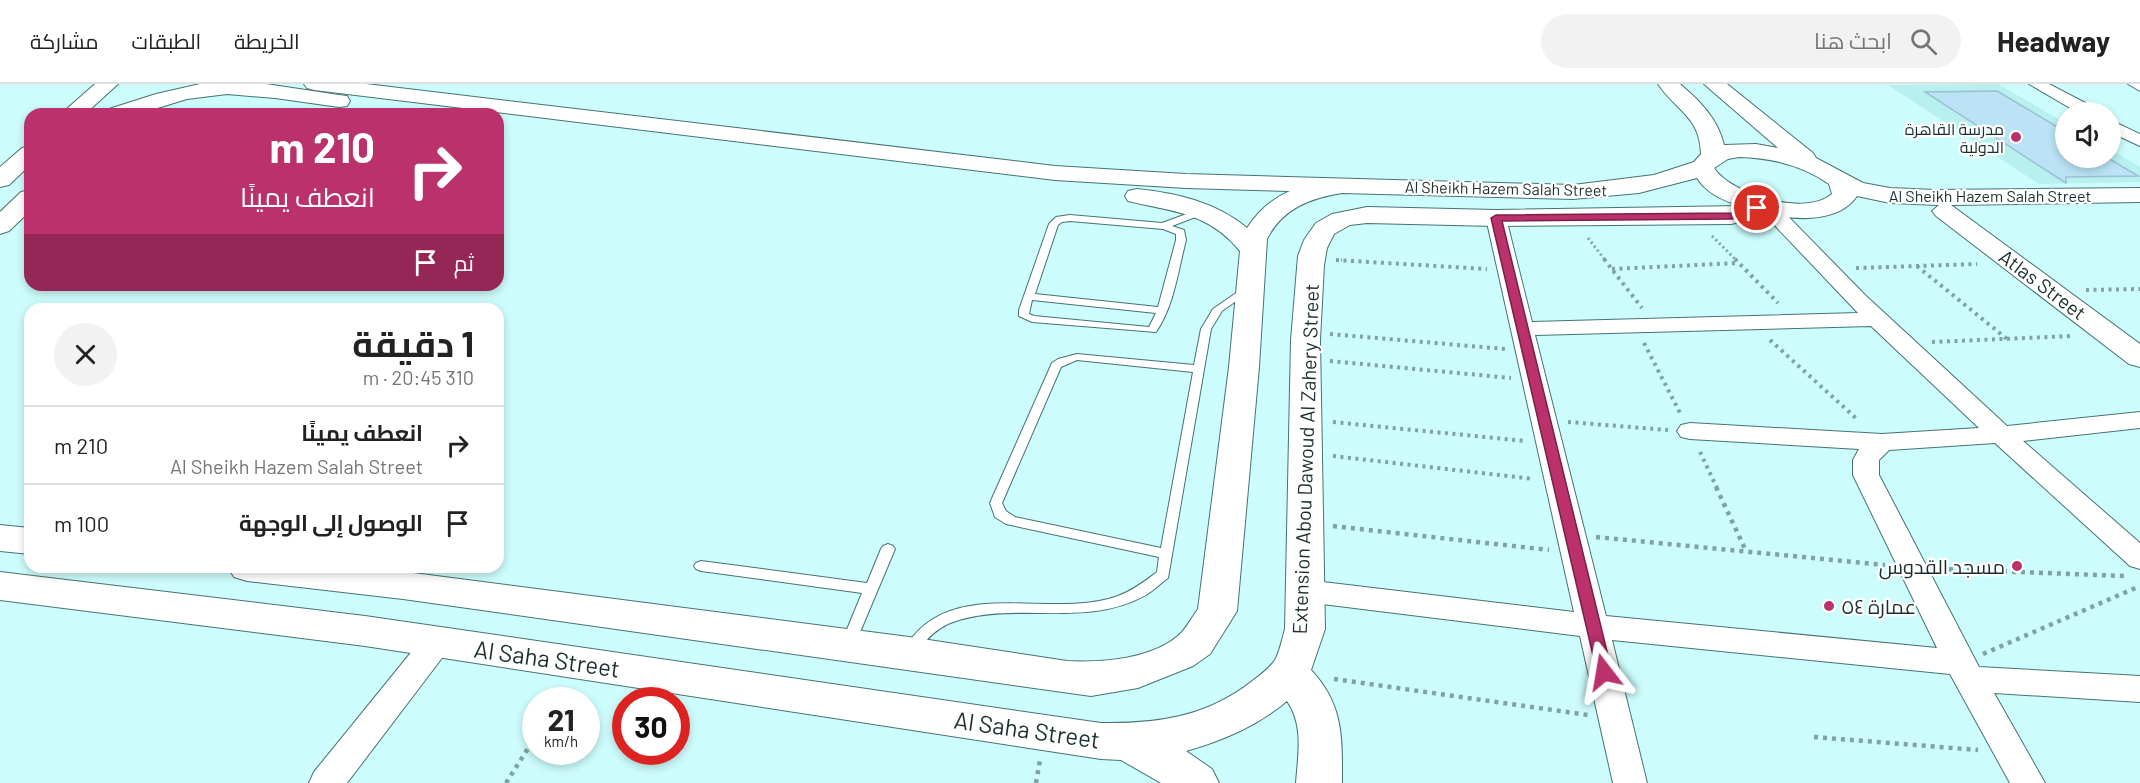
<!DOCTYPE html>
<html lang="ar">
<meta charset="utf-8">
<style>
:root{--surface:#fff;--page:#f2f2f2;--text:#222;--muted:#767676;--line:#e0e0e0}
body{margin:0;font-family:Barlow,Cairo,sans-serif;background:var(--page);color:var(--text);direction:rtl;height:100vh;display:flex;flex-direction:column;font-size:22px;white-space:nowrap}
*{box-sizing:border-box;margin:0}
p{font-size:20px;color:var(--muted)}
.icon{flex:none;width:33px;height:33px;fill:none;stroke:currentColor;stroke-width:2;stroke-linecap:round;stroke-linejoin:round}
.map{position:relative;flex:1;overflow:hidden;direction:ltr}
.panel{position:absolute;left:24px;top:219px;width:480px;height:270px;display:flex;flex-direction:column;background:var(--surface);border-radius:18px;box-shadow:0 3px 9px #0003;direction:rtl}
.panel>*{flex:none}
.guide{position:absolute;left:24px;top:24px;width:480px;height:183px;border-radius:18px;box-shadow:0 3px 9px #0003;direction:rtl;background:#ba316c;color:#fff;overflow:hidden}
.tools{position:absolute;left:2055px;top:18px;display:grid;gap:12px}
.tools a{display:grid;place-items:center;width:66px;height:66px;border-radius:50%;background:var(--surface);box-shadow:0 3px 9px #0003;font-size:30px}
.speed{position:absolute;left:522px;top:603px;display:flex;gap:12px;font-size:30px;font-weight:700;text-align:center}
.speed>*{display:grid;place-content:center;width:78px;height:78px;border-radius:50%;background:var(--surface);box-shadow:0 3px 9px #0003;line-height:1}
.speed small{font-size:15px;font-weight:400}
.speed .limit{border:9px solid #d22;background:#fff;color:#111}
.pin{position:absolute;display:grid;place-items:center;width:51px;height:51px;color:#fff;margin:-26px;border:3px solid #fff;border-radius:50%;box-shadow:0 2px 6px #0007}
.me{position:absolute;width:66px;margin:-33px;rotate:346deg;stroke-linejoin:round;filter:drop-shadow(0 0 4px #0008)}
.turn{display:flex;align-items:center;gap:21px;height:126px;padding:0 30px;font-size:27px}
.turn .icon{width:78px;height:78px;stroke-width:2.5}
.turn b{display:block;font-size:42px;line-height:51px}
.then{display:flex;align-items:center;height:57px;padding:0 30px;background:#0003;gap:12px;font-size:22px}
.round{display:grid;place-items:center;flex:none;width:63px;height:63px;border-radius:32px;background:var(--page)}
.head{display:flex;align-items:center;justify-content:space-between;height:102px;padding:0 30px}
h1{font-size:36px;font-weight:700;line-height:45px}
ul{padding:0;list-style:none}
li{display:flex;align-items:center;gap:18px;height:78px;padding:0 30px;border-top:2px solid var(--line)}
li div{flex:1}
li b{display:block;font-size:22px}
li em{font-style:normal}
header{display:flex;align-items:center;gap:36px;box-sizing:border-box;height:84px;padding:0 30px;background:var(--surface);border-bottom:2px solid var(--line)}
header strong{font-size:28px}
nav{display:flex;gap:33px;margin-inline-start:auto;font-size:21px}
.search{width:420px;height:54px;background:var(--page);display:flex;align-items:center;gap:15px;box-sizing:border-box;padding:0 21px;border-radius:33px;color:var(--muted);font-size:22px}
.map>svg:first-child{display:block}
.built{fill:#b7f0ef}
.building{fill:#bbe3f5;stroke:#9ac1d3;stroke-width:1.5}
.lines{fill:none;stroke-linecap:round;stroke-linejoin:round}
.lane-casing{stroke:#467272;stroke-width:2}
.street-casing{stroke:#467272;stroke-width:2}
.secondary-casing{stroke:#467272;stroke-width:2}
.path-far2{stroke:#7fa2a2;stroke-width:3;stroke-dasharray:2 3;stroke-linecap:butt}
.path-far1{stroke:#7fa2a2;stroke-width:4;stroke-dasharray:3 4.5;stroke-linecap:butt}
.path{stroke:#7fa2a2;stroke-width:4.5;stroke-dasharray:4 5;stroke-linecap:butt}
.lane{fill:#fff;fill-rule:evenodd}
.street{fill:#fff;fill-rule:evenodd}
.secondary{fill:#fff;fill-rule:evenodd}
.route{fill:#ba316c;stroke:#792046;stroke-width:1.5}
.poi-dot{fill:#ba316c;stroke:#fefffe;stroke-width:2}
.labels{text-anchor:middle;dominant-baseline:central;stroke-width:4.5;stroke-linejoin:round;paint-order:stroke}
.far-poi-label{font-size:16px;fill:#1c2f2f;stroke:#fefffe;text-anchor:end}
.far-street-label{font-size:16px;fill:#1c2f2f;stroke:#fefffe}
.street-label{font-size:20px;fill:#1c2f2f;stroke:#fefffe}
.poi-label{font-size:20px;fill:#1c2f2f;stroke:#fefffe;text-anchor:end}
.near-street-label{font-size:24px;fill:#1c2f2f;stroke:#fefffe}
</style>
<header>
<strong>Headway</strong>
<div class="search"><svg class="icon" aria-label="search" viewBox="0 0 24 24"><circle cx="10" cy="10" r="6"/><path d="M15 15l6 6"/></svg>ابحث هنا</div>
<nav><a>الخريطة</a><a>الطبقات</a><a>مشاركة</a></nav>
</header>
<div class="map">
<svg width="2140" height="699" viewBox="0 0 2140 699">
<rect width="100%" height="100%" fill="#cdfcfc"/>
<!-- built -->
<polygon class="built" points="1998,0 2065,39 2066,74 2110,74 2111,66 2140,83 2140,98 2039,100 1888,1"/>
<!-- building -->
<polygon class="building" points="1997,7 2066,48 2066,74 2108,74 2138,92 2066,93 2066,99 1925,8"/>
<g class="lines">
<defs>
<g id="lane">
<path d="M1203,124L1206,125V129L1172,142L1184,146L1186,156C1178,187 1174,222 1156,248L1032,238L1019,232V226L1049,140L1056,133L1070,131L1162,139ZM1070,137L1163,145L1176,150V156L1158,223L1035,210L1058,141L1062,138ZM1032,216L1156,229L1149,243L1034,232L1029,230Z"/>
<path d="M1249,200L1254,203L1253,205L1222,227L1211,245L1168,494C1161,499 1154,506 1146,511C1088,544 1021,518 959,536C945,540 934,547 925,558C922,562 918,570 914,573C910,574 909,573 905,572L903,568C945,488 1050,537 1118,512C1133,506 1144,498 1157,488L1159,473L1006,440L995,433L990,419L1052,279L1058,275L1077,270L1194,281L1201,245L1213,225ZM1077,276L1193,288L1161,464L1015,433L1006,427L1002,419L1061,283Z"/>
<polygon points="888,460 893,462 895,465 855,560 853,564 848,566 843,564 841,560 862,509 701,487 696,485 694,482 696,479 701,477 867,499 881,465 883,462"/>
</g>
<g id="street">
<polygon points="2029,0 2049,0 2095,24 2097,28 2077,28"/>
<polygon points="2128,0 2140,0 2140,7"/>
<polygon points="2110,36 2140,50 2140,62 2110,48"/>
<path d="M1768,117L1775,119L1865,211L2007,342L2140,328V344L2023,357L2140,459V485L2130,482L1995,359L1889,366L1879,376V391L1979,583L2140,592V618L1994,609L2045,699H2010L1950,590L1612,556L1647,699H1613L1580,552L1306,518L1295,515L1291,507L1295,499L1306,496L1574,528L1486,134L1489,130H1503L1506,134L1532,238L1858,229L1761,127L1758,123L1761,119ZM1871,242L1979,344L1882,350L1690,339L1681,341L1677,347L1681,353L1690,355L1859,365L1853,376V391L1937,564L1606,532L1535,251Z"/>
<polygon points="437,546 448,550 453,558 448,566 347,699 309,699 314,688 426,550"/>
</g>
<g id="secondary">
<polygon points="95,0 118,0 85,30 61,30"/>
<polygon points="200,0 266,0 339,11 347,12 350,17 347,22 339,23 275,14 227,10 187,15 138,30 106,30 109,25 156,10"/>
<path d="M304,0H366L1055,82L1186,90L1573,101L1654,91L1694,78L1701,70C1700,32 1676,27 1658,0H1680C1700,17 1718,35 1724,61L1756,60L1778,64L1704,0H1727L1813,69L1816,74L1863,99L1890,104L1935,106L2140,104V118L1951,121L2140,260V283L2129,280L1936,132L1932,127L1939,121L1890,119L1857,112C1838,140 1793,136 1764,129L1757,134L1731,140L1496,142L1367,139L1350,141L1334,150L1327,164L1324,181L1320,256L1325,545L1311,586C1344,621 1342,654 1342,699H1296C1298,671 1304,641 1287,617C1257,642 1224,656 1186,667L1212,685L1219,699H1161L1121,676L1101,675L365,562L0,516V488L365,532L1101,639C1156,640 1206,633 1251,598C1259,592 1269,585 1275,576C1280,567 1282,555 1285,545L1291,256L1298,172L1304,156L1316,139L1332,130L1367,123L1496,126L1741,122C1724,117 1706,109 1697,94L1639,109L1573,115L1342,109C1310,114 1282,125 1267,155L1259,283L1237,527L1210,570L1193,582L1138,604L1091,612L403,515L247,497L234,493L228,483H367L909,553L1067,577C1102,579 1156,575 1182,548C1188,541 1193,532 1198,525L1229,283L1240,167C1208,128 1173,128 1128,117L1125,112L1128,107L1137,105C1176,109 1216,118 1247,144C1258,127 1272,115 1290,107L1186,104L1055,96L314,6L307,4ZM1739,73C1772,74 1802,81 1829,100L1832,110C1806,133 1732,111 1714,84L1728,75Z"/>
<polygon points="30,62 30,81 9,101 0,103 0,83 22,64"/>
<polygon points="30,106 30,127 9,147 0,150 0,128 21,108"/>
<polygon points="0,441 30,444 30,470 0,467"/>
</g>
</defs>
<!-- lane casing -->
<use href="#lane" class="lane-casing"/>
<!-- street casing -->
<use href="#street" class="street-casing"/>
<!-- secondary casing -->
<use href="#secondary" class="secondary-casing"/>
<!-- path-far2 -->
<g class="path-far2">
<polyline points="1712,152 1736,176"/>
<polyline points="1588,154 1605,176"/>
<polyline points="1336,176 1342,176"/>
</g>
<!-- path-far1 -->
<g class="path-far1">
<polyline points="1604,175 1642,224"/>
<polyline points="1735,175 1778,219"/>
<polyline points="1336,176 1487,185"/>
<polyline points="1917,182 2007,255"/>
<polyline points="1856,184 1977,180"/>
<polyline points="1612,185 1738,179"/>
<polyline points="2086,206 2140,205"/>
<polyline points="1330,250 1505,265"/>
<polyline points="1770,256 1858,336"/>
<polyline points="1932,258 2072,252"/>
<polyline points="1644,259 1680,329"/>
<polyline points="1330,277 1511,294"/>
<polyline points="1333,338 1525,357"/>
<polyline points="1568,338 1668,346"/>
<polyline points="1700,368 1717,404"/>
<polyline points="1333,372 1534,395"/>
</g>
<!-- path -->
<g class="path">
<polyline points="1716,403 1746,467"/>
<polyline points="1333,442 1549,466"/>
<polyline points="1596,453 1885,481"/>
<polyline points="1940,485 2124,492"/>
<polyline points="1983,570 2140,502"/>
<polyline points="1334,595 1588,631"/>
<polyline points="558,616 565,605"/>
<polyline points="1814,653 1978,666"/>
<polyline points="506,699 536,652"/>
<polyline points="1036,699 1040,676"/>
</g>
<!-- lane -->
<use href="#lane" class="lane"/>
<!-- street -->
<use href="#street" class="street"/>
<!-- secondary -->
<use href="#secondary" class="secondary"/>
</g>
<!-- route -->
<polygon class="route" points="1757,121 1762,124 1752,131 1731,135 1502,137 1612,588 1610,593 1604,595 1598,593 1491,134 1496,131 1731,129"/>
<!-- markers -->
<g class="poi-dot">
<circle cx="2016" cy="53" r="6"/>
<circle cx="2017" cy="482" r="6"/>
<circle cx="1829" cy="522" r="6"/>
</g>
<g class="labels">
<!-- far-poi labels -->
<g class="far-poi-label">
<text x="2004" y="44">مدرسة القاهرة<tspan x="2004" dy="18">الدولية</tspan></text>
</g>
<!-- far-street labels -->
<g class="far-street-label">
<text transform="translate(1506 104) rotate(1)">Al Sheikh Hazem Salah Street</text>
<text x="1990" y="111">Al Sheikh Hazem Salah Street</text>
</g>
<!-- street labels -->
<g class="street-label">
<text transform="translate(2043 200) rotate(37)">Atlas Street</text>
<text transform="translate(1305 375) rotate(-88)">Extension Abou Dawoud Al Zahery Street</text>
</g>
<!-- poi labels -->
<g class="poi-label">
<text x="2005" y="482">مسجد القدوس</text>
<text x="1841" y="522" text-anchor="start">عمارة ٥٤</text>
</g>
<!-- near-street labels -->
<g class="near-street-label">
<text transform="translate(547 574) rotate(8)">Al Saha Street</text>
<text transform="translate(1027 645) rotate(8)">Al Saha Street</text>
</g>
</g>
</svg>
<div class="tools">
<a><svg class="icon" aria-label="sound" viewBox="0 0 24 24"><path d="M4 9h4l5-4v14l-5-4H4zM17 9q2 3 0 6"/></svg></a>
</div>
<div class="speed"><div>21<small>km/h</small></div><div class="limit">30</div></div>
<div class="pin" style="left:1757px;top:124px;background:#d93025"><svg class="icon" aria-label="arrive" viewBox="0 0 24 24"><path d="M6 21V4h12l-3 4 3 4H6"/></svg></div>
<svg class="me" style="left:1604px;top:588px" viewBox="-20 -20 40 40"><path d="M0-17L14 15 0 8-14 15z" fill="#ba316c" stroke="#fff" stroke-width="4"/></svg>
<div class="guide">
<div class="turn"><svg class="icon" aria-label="right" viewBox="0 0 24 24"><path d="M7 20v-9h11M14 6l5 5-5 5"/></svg><div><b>210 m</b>انعطف يمينًا</div></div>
<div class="then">ثم<svg class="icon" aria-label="arrive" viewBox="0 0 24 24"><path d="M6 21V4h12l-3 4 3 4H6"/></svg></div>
</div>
<section class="panel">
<div class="head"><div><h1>1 دقيقة</h1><p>310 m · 20:45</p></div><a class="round"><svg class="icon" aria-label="close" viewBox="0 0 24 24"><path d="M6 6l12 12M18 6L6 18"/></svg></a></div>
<ul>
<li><svg class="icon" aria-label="right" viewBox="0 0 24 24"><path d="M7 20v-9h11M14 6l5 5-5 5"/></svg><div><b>انعطف يمينًا</b><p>Al Sheikh Hazem Salah Street</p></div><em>210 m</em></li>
<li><svg class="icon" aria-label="arrive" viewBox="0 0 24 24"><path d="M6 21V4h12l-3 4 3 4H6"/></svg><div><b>الوصول إلى الوجهة</b></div><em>100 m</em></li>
</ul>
</section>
</div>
